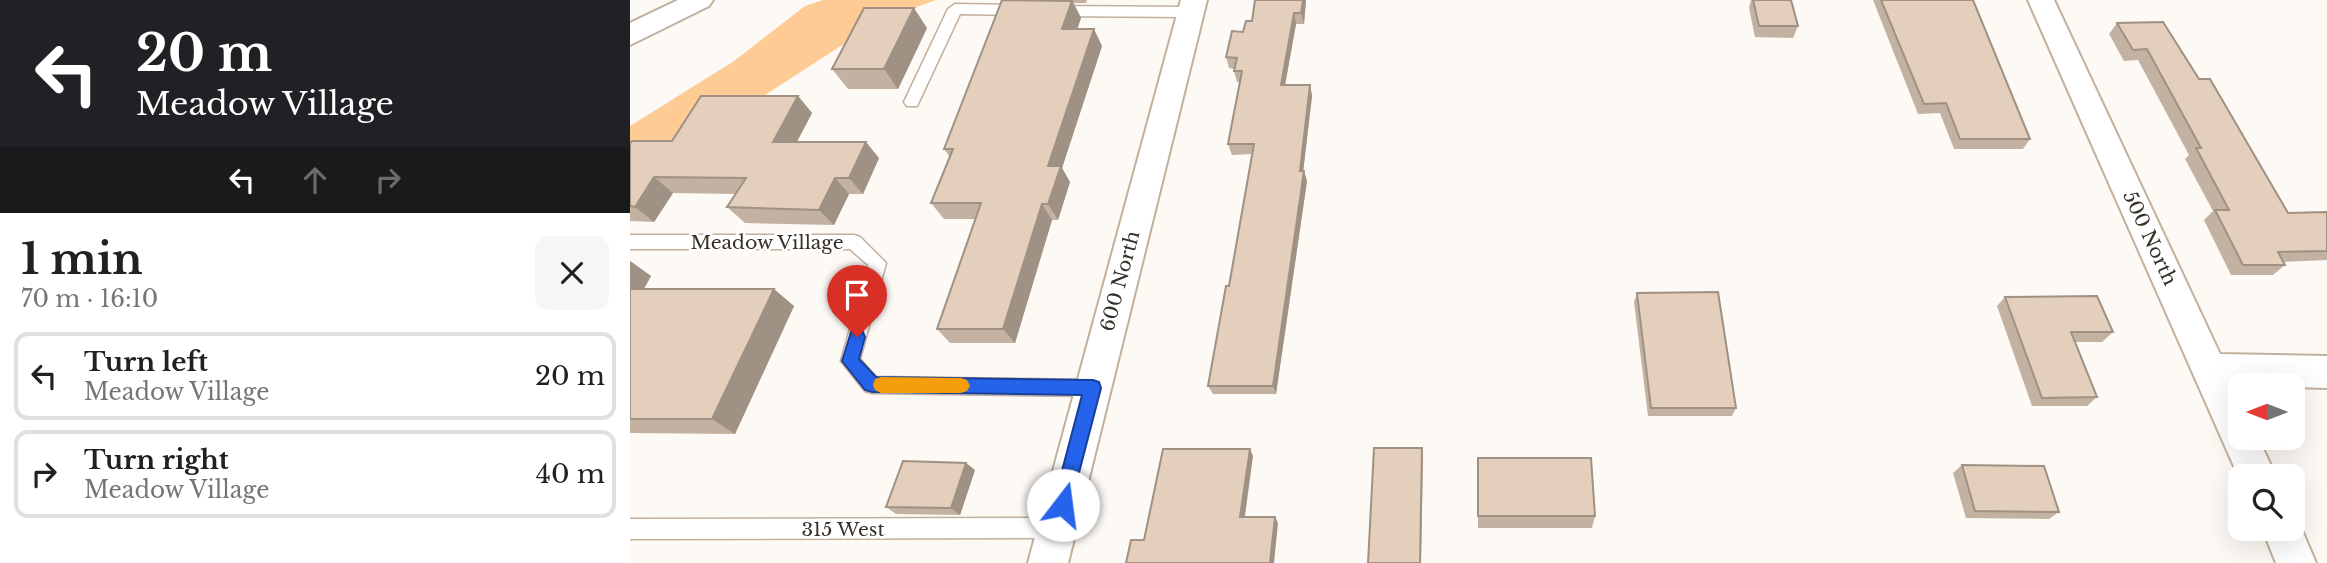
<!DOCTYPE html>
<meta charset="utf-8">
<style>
:root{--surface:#fff;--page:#f6f6f6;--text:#202124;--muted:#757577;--line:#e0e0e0}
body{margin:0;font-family:"Libre Baskerville",serif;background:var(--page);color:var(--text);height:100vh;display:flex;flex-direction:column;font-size:26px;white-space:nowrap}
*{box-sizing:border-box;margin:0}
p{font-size:23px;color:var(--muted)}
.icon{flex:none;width:38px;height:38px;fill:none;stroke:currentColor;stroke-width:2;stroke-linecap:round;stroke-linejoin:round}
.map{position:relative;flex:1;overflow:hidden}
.side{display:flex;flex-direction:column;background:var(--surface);width:630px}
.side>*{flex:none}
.banner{background:#202124;color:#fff;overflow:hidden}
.needle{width:46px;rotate:270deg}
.tools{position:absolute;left:1598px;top:373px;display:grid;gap:14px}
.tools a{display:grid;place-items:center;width:77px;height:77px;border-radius:14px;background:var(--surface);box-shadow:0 7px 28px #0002;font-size:35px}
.pin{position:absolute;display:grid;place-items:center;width:60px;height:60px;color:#fff;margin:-72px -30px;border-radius:50% 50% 50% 0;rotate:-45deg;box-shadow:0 0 7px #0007}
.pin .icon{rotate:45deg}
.me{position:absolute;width:77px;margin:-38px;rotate:15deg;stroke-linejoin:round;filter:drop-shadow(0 0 5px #0008)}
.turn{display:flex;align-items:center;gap:24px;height:147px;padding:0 21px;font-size:32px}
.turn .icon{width:91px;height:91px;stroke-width:2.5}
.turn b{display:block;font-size:49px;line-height:60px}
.lanes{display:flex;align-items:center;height:66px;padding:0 21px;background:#0003;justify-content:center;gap:35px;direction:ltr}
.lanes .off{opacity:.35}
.round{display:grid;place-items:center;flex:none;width:74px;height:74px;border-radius:14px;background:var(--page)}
.head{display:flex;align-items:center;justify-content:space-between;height:119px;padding:0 21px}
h1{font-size:42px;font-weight:800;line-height:52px}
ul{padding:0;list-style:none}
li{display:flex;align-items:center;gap:21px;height:88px;margin:0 14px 10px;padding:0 7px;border:4px solid var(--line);border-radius:14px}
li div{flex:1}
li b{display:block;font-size:26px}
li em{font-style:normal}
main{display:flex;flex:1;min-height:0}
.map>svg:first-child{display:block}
.green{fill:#ffcb95}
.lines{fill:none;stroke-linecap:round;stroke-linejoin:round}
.service-casing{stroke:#c3b09c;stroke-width:3}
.minor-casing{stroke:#c3b09c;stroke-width:4}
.service{fill:#fff;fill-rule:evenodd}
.minor{fill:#fff;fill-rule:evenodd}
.wall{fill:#c3b2a1}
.shaded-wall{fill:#9f9183}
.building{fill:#e3cfbb;stroke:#9f9183;stroke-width:2}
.route{fill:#2563eb;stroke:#184099;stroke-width:2}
.slow{fill:#f59e0b}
.labels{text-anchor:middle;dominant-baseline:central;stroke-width:5;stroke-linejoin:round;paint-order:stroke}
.street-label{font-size:19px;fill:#373028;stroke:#fff}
</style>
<main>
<section class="side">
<div class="banner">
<div class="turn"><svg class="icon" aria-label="left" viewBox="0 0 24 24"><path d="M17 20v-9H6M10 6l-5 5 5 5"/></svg><div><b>20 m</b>Meadow Village</div></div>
<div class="lanes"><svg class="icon" aria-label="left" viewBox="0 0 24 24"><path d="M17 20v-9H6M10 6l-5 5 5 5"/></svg><svg class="icon off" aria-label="ahead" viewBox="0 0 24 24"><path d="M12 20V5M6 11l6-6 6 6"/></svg><svg class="icon off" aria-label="right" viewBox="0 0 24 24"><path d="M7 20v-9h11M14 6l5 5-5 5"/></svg></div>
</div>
<div class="head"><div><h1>1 min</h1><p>70 m · 16:10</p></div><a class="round"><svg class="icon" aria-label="close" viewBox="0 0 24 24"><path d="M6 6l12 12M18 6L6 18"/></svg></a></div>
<ul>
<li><svg class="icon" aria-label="left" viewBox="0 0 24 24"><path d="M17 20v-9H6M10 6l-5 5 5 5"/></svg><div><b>Turn left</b><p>Meadow Village</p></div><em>20 m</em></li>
<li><svg class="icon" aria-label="right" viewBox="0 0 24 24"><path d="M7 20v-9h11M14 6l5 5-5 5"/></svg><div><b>Turn right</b><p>Meadow Village</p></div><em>40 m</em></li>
</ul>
</section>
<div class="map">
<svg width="1697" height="563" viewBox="0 0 1697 563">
<rect width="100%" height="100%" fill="#fdf9f5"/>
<!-- green -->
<polygon class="green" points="193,0 306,0 251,20 55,147 0,173 0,126 104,61 175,6"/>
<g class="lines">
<defs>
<g id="service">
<polygon points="325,4 392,5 399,10 392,15 330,14 287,106 277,106 274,102 318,9"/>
<polygon points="424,6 560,7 567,12 560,17 424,16 417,11"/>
<polygon points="0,235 224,235 230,237 256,263 230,359 246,377 463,380 470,382 472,388 470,394 463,396 242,393 235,391 211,361 238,265 220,249 0,249"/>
<polygon points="427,518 434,521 437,528 434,535 427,538 0,539 0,519"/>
</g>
<g id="minor">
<polygon points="48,0 83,0 79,6 0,45 0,23"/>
<polygon points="551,0 577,0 438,563 398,563"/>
<polygon points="1398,0 1424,0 1590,354 1697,356 1697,388 1662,387 1662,385 1604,386 1610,398 1610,438 1628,438 1646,476 1610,476 1610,480"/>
<polygon points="1662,514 1665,514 1686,563 1646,563 1632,528 1662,528"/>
</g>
</defs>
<!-- service casing -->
<use href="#service" class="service-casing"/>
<!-- minor casing -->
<use href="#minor" class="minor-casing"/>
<!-- service -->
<use href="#service" class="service"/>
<!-- minor -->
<use href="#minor" class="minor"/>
</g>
<!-- wall -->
<g class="wall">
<polygon points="372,0 457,0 456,3 444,3 451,18 447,29 472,46 432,168 440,182 428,220 422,220 385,343 320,343 307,329 345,219 314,219 301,203 320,157 314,149"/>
<polygon points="625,0 676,0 674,24 666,24 655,85 680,85 682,96 673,171 677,181 646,394 583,394 578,386 599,286 622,154 602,155 598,144 610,82 607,82 604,71 604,69 599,68 596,57 622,21"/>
<polygon points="1121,0 1161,0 1168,26 1163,38 1125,37 1119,8"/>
<polygon points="1243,0 1343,0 1400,139 1393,149 1324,149 1310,113 1288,114"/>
<polygon points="1487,23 1569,79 1658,213 1697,212 1697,260 1653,262 1655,265 1643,275 1601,275 1574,220 1583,211 1555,159 1559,155 1508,60 1494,61 1479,34"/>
<polygon points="297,28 268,89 218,89 202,69"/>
<polygon points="168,96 182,113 167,142 249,158 233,194 219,194 204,225 115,223 97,207 106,194 43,193 24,222 0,221 0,143 42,141"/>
<polygon points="0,261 21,276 14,289 164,306 105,434 0,433"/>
<polygon points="1007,293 1106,408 1102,416 1018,416 1004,302"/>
<polygon points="1375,297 1483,332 1472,342 1445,342 1467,397 1457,406 1402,406 1367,306"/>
<polygon points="848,458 965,516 962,528 848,528"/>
<polygon points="336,463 345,470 330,515 266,514 256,507"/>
<polygon points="1332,465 1429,512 1419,519 1336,518 1323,473"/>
</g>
<!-- shaded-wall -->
<g class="shaded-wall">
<polygon points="673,0 676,0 674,24 671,13"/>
<polygon points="442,1 451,18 441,47 432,29"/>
<polygon points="284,8 297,28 268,89 254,69"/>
<polygon points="664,13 666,24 653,96 651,85"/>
<polygon points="464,29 472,46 432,168 440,182 428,220 418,204 418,166"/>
<polygon points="680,85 682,96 672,181 670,171"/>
<polygon points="168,96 182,113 158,158 143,142"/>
<polygon points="236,142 249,158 233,194 219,178"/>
<polygon points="674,171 677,181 646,394 643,386"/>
<polygon points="24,177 43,193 24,222 5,207"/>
<polygon points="205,178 219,194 204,225 189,210"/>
<polygon points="412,204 422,220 385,343 373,329"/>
<polygon points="0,261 21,276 4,306 0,303"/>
<polygon points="144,289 164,306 105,434 82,419"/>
<polygon points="792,448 793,455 791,563 790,563"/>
<polygon points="620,449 623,456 614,523 610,517"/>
<polygon points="336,463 345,470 330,515 321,508"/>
<polygon points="645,517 648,523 644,563 640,563"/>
</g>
<!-- building -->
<g class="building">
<polygon points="372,0 442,1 432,29 464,29 418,166 431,166 418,204 412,204 373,329 307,329 351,203 301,203 323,149 314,149"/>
<polygon points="625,0 673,0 671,13 664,13 651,85 680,85 670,171 674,171 643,386 578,386 596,286 599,286 624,144 598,144 612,71 604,71 607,58 596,57 602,31 613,32 616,21 622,21"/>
<polygon points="1123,0 1161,0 1168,26 1129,26"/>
<polygon points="1251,0 1343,0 1400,139 1330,139 1316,103 1294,104"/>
<polygon points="234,8 284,8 254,69 202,69"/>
<polygon points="1533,22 1569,79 1580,79 1658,213 1697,212 1697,251 1648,252 1655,265 1613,265 1585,210 1599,210 1566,148 1571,148 1517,49 1503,50 1487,23"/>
<polygon points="71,96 168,96 143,142 236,142 219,178 205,178 189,210 97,207 116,178 24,177 5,207 0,206 0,143 2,141 42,141"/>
<polygon points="0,289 144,289 82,419 0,419"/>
<polygon points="1088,292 1106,408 1021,408 1007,293"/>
<polygon points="1467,296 1483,332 1441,332 1467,397 1412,398 1375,297"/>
<polygon points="744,448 792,448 790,563 738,563"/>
<polygon points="533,449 620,449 610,517 645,517 640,563 496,563 501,540 514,540"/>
<polygon points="848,458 961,458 965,516 848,516"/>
<polygon points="273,461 336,463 321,508 256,507"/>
<polygon points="1332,465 1414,466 1429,512 1345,511"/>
</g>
<!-- route -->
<polygon class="route" points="227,330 233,332 235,337 229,359 246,377 463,380 469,382 471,388 439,511 433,514 426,511 423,505 452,395 242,392 235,390 212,361 221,332"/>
<!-- slow -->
<polygon class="slow" points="251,377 331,378 337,380 340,386 337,391 331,393 251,393 245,390 243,385 245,379"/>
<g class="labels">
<!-- street labels -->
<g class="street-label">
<text transform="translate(1520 238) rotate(65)">500 North</text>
<text x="137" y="242">Meadow Village</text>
<text transform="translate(490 281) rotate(-75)">600 North</text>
<text x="213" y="529">315 West</text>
</g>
</g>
</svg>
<div class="tools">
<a><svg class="needle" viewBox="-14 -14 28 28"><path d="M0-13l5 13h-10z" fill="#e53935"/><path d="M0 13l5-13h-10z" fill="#757577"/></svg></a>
<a><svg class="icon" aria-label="search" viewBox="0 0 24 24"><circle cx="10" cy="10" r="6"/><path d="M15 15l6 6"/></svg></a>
</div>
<div class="pin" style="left:227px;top:337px;background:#d93025"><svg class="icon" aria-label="arrive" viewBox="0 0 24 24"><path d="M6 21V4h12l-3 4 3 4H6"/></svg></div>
<svg class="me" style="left:433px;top:505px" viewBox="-20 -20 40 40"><circle r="19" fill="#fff"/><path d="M0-13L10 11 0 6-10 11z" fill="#2563eb"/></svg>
</div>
</main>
